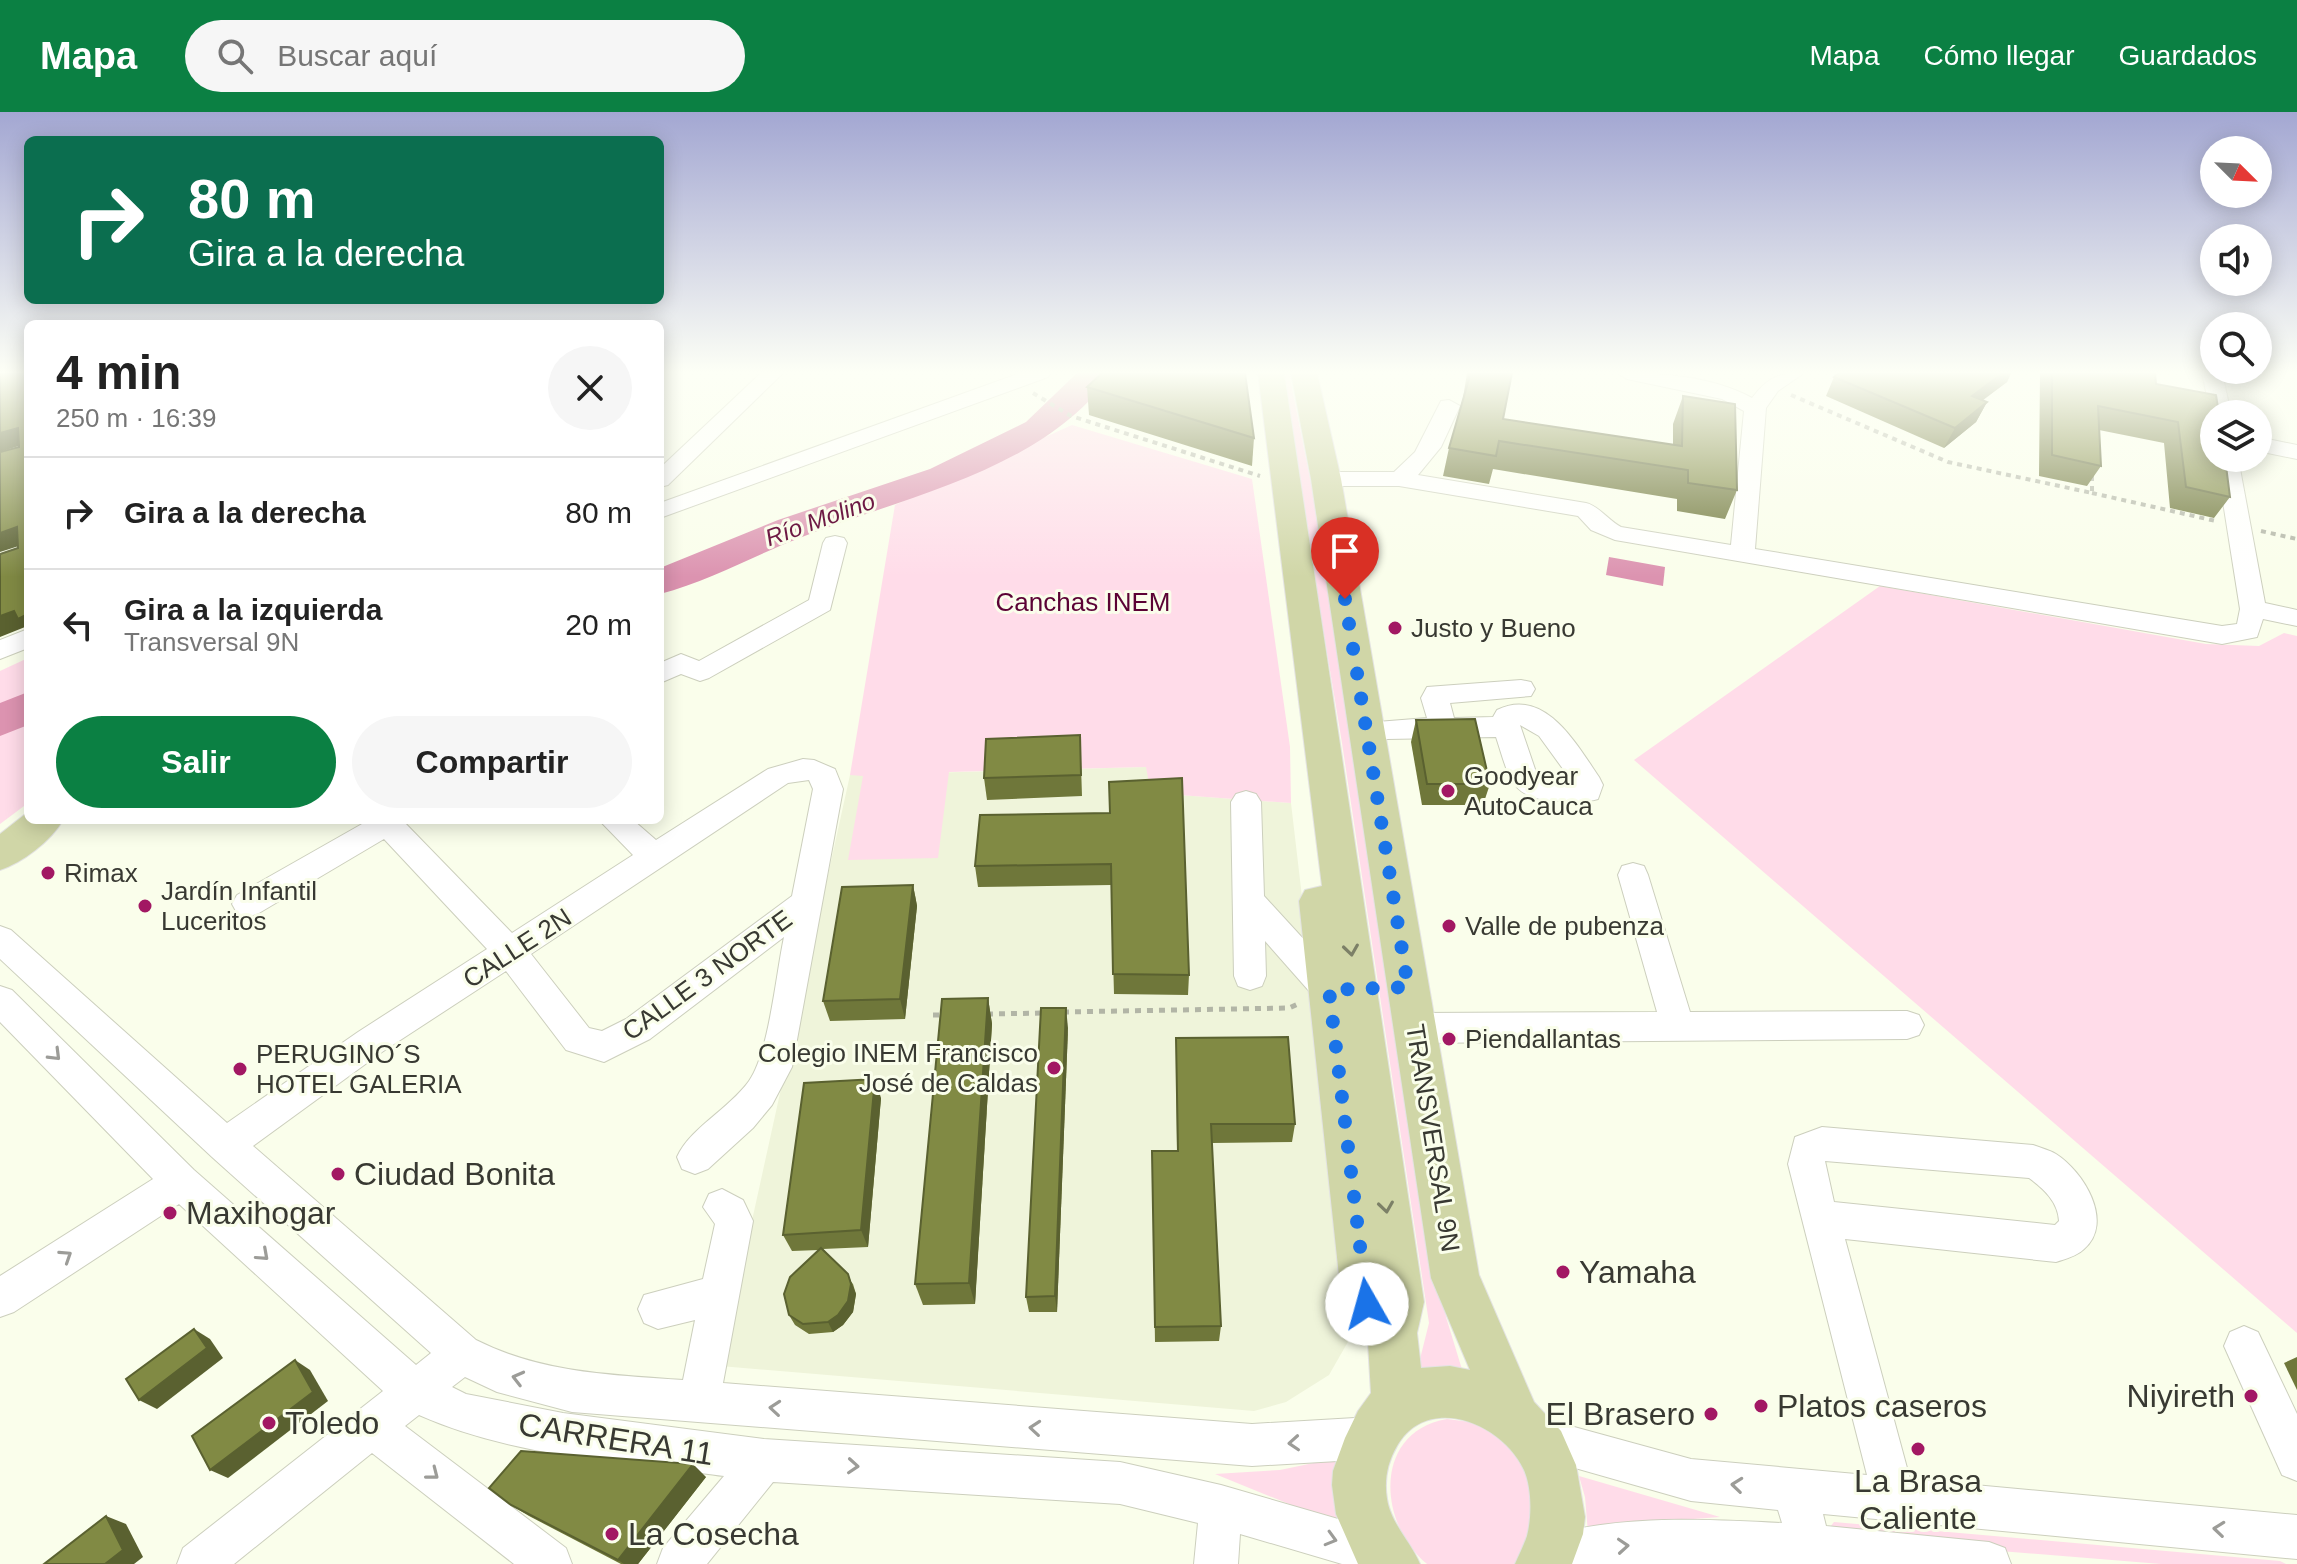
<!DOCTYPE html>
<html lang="es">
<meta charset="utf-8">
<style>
:root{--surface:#fff;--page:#f6f6f6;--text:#222;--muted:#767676;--line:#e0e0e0;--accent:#0b8043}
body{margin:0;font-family:Helvetica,sans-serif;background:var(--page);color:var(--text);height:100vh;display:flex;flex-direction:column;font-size:30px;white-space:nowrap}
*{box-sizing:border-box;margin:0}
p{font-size:26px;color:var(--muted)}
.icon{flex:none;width:44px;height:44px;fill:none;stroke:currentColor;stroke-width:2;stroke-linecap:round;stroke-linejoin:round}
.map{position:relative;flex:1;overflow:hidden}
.sheet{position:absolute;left:24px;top:208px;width:640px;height:504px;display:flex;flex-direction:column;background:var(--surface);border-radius:12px;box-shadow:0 4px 20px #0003}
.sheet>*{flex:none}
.guide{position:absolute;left:24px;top:24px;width:640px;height:168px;border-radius:12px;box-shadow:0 4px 20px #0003;background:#0b6e4f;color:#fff;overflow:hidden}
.needle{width:52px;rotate:114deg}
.controls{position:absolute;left:2200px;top:24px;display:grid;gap:16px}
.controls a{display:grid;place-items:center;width:72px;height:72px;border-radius:50%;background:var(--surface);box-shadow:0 4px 20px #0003;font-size:40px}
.pin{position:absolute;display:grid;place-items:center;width:68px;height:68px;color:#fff;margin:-82px -34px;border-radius:50% 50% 50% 0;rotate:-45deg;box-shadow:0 0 8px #0007}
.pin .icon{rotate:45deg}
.me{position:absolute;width:88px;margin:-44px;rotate:353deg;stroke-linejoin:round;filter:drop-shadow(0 0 6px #0008)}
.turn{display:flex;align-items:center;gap:28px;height:168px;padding:0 32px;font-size:36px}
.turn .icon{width:104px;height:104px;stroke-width:2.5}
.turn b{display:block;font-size:56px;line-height:68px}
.round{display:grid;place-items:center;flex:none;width:84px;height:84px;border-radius:42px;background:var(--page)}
.summary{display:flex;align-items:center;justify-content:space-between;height:136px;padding:0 32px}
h1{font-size:48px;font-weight:700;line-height:60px}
.cta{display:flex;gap:16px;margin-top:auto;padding:16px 32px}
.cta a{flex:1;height:92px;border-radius:48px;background:var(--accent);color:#fff;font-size:32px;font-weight:700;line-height:92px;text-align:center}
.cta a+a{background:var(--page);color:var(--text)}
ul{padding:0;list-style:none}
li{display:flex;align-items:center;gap:24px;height:112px;padding:0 32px;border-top:2px solid var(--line)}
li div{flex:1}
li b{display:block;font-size:30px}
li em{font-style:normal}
header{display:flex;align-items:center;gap:48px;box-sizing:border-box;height:112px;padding:0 40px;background:var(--accent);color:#fff}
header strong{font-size:38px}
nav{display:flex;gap:44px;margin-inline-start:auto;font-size:28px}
.search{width:560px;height:72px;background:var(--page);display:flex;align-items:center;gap:20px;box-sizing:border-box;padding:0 28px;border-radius:44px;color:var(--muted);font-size:30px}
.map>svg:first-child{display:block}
.built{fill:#eff4da}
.green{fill:#ffdce9}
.water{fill:#dc93b0}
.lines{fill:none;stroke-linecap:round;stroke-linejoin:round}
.river{fill:#dc93b0;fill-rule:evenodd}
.minor-casing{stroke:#cccfbd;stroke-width:2}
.major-casing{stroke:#e3e3e2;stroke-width:2}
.path-far1{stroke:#b2b5a6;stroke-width:4;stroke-dasharray:5 5;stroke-linecap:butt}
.path{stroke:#b2b5a6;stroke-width:5;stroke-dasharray:6 6;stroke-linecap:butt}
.minor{fill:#fff;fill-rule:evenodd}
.major{fill:#d0d6a7;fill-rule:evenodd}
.wall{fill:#6f773a}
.shaded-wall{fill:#5a6130}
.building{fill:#818a44;stroke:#5a6130;stroke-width:2}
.oneway{stroke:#7c8067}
.oneway2{stroke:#9c9c98}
.route{stroke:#1a73e8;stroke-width:14;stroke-dasharray:0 25.2}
.poi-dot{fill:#a21863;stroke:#fafeeb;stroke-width:3}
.labels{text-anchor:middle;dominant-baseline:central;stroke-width:6;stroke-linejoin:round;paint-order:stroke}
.far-water-label{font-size:24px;font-style:italic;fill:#6d1944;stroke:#fafeeb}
.park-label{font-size:26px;fill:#5b0335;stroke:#fafeeb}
.poi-label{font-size:26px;fill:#383932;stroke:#fafeeb;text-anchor:start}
.street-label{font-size:26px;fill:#383932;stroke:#fafeeb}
.near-poi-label{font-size:32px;fill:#383932;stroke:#fafeeb;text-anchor:start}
.near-street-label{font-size:32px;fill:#383932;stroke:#fafeeb}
</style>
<header>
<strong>Mapa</strong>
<div class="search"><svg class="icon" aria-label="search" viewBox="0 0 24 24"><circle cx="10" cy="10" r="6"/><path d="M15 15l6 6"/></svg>Buscar aquí</div>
<nav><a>Mapa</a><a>Cómo llegar</a><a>Guardados</a></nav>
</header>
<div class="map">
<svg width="2297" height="1452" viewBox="0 0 2297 1452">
<rect width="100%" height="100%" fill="#fafeeb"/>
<!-- built -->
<polygon class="built" points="1147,655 1151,681 1291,691 1353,1221 1329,1263 1286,1290 1254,1299 720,1254 850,663"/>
<!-- green -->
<g class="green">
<polygon points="1281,261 1289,261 1323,432 1396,867 1446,1205 1464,1264 1416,1263 1429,1211 1342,631"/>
<polygon points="1072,313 1252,367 1290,635 1291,691 1151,681 1146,655 949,660 938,746 848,748 863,664 850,663 895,393"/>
<polygon points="1880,474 2206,532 2259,534 2284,521 2297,524 2297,1221 1634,648"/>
<polygon points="28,546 28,691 0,712 0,559"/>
<path d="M1447,1307L1478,1311L1493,1319L1519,1342L1540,1392L1521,1452H1427C1378,1412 1372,1320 1447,1307Z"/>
<polygon points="1342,1345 1348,1416 1215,1362 1280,1358"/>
<polygon points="1579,1364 1720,1405 1653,1410 1588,1421 1585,1385"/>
<polygon points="1834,1410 2280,1449 2286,1452 2161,1452 1838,1426 1830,1415"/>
</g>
<!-- water -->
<polygon class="water" points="1609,445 1665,455 1663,474 1606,463"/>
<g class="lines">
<!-- river -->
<g class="river">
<path d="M1077,261H1112C1045,358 905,384 802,425C755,443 709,469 660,482V456L778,408L930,357L1026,310Z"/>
<polygon points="28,580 28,613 0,624 0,591"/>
</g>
<defs>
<g id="minor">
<polygon points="761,261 783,261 668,373 660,375 660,356"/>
<polygon points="1020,261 1051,261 1048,265 660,406 660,391"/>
<path d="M1617,261C1661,261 1712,264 1752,286C1768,265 1779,261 1804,261L1778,279L1766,296L1755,437L2222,514L2237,512L2240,497L2216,346H2238L2265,491L2297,498V514L2263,507L2257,525L2222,532L1615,428L1591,418L1578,404L1399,374H1326L1318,372L1315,367L1318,362L1326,360H1394L1415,340L1441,289L1449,288L1460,294L1441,335L1418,363L1586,391C1599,394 1608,408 1621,415L1731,433L1744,299L1722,287L1627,267Z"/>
<polygon points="2202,261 2222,261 2231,302 2214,302 2212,307"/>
<polygon points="2258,325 2297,333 2297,347 2258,339"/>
<polygon points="835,424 844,426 847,431 830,498 709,566 700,569 681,562 660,571 660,551 681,542 699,549 809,488 823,431 826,426"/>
<polygon points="28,517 28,536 0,547 0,528"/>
<path d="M1521,568L1531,570L1535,577L1531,584L1450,591L1454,606L1493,605L1497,598C1545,574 1577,633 1599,665L1603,673L1598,687C1586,691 1573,689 1560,689C1510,688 1510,667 1496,625L1387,627L1377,624L1373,617L1377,610L1427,606L1421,586L1427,575ZM1520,613L1539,624L1571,668L1544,667L1537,663Z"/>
<path d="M803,647L814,648L835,657L843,677L792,955L772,993L753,1016L708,1057L695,1062L682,1057L677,1045C690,1016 729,997 749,969C769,941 776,862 784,825L650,927L604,950L566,938L506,859L382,940L253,1034L476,1228C541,1261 612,1263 683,1268L695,1208L658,1217L644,1211L638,1197L644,1183L703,1167L715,1112L703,1095L709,1082L722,1077L743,1088L753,1109L723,1271L1252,1312L1372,1305L1387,1311L1393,1326L1387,1341L1372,1347L1252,1354L572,1300L497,1280L465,1265L452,1275L466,1282L563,1301L764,1327L1120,1350L1221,1373L1383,1420L1399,1426L1405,1442L1401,1452H1342L1240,1422L1238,1452H1194L1198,1411L1120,1392L773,1370L707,1452H657L663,1436L724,1364C621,1350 514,1345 419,1303L405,1314L566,1436L572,1452H514L372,1341L234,1452H177L183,1436L383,1279L179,1092L14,1200L0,1205V1164L153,1067L0,910V874L12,878L194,1058L416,1253L431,1241L212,1045L0,847V814L11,818L227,1011L358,920L487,837L384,727L259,801L248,805L237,801L232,792L237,783L369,708H408L406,712L512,821L633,743L599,708H633L656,728L768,657ZM809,668L813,677L792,784L626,907L602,919L589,916L531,842L788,671Z"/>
<polygon points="1246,679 1256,682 1261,690 1264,784 1341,868 1345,878 1341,888 1329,892 1317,888 1265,829 1266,864 1262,874 1250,878 1238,874 1234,864 1231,690 1236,682"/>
<polygon points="1633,751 1644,754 1648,763 1690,900 1907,899 1919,903 1924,913 1919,923 1907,927 1415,931 1403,926 1398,916 1403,906 1415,901 1657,900 1618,763 1622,754"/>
<path d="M1822,1015L2033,1033C2041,1036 2049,1038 2056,1042C2083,1059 2115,1110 2084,1137C2077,1144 2065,1147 2056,1150L1845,1127L1910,1367L2297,1403V1447L1823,1402L1826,1414L1989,1430L2005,1436L2011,1452H1526L1524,1447L1530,1431C1603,1401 1704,1407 1782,1411L1778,1398L1691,1389L1519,1340L1513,1325L1519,1310L1534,1304L1691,1347L1867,1363L1788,1052L1795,1025ZM1825,1049L2029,1066C2044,1077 2058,1090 2059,1109L2055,1113L1834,1090Z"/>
<polygon points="2244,1214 2258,1220 2297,1302 2297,1369 2282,1363 2224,1234 2230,1220"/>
</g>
<g id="major">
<path d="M1258,261H1284L1424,1190L1417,1221L1421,1256L1450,1254L1470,1258L1431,1166L1311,367L1291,261H1317L1341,367L1479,1163L1534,1290L1561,1319L1576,1353L1585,1405L1583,1422L1572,1452H1515C1519,1443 1524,1433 1527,1424C1532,1405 1532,1376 1524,1358C1502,1310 1427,1281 1397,1334C1387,1351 1384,1369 1387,1387C1391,1412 1411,1430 1420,1452H1358L1336,1402L1332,1373L1333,1359L1345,1326L1358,1299L1371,1281L1368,1231L1349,1210L1342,1192L1299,789L1305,778L1322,774Z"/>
<path d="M28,700V708H63C51,729 22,751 0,758V722Z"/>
</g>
</defs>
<!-- minor casing -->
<use href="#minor" class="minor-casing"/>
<!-- major casing -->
<use href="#major" class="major-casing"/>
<!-- path-far1 -->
<g class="path-far1">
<polyline points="1033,281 1071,304 1260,364"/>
<polyline points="1791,283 1948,350 2092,381 2092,362"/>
<polyline points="2092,381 2216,409"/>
<polyline points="2261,419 2297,427"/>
</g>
<!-- path -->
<g class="path">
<polyline points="1063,900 1289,896 1300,891"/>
<polyline points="987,902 1045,901"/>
<polyline points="933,903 945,903"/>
</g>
<!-- minor -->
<use href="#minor" class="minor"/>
<!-- major -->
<use href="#major" class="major"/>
</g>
<!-- wall -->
<g class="wall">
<polygon points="1467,261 1512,261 1503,307 1673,333 1673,312 1683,284 1737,378 1725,407 1677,399 1677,387 1493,357 1489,372 1443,364 1449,336 1463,286"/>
<polygon points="1839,261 2011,261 2007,270 1982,288 1987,290 1976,310 1944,336 1826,284 1834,265"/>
<polygon points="2040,261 2155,261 2156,272 2230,385 2214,406 2170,396 2164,331 2099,318 2101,354 2087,374 2039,364"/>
<polygon points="1087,275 1254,326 1252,354 1089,303"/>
<polygon points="1416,608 1490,672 1483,693 1422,693 1411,630"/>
<polygon points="1080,623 1082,684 987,688 984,666"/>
<polygon points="1110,701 1189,863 1188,883 1114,882 1111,773 978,775 975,754"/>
<polygon points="913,773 917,794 905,907 830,909 823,889"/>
<polygon points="988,886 992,912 975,1192 923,1193 915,1172"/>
<polygon points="1068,916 1057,1200 1029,1200 1026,1185"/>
<polygon points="1176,926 1295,1012 1292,1030 1212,1031 1221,1214 1219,1229 1155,1230 1152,1039 1177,1039"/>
<polygon points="881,986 868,1135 823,1137 853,1172 856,1182 853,1200 843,1213 833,1220 809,1222 795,1213 789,1203 819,1138 792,1139 783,1123"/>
<polygon points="2297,1245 2297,1278 2284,1251"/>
<polygon points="706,1365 638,1452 621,1452 529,1404 511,1393"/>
</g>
<!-- shaded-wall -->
<g class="shaded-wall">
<polygon points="2003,261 2011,261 2007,270 1962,304 1972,284"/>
<polygon points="1987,290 1976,310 1944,336 1955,316"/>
<polygon points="18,316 28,331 0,340 0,321"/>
<polygon points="17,415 28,431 0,440 0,421"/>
<polygon points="14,499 28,502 28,519 25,515 0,525 0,504"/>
<polygon points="913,773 917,794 905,907 900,887"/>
<polygon points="988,886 992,912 975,1192 969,1171"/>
<polygon points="1066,896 1068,916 1057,1200 1055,1184"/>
<polygon points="875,967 881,986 868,1135 861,1118"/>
<polygon points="848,1162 856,1182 853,1200 843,1213 833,1220 828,1210"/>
<polygon points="194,1217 210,1227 223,1246 157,1297 139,1288"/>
<polygon points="295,1248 310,1258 328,1289 228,1366 210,1358"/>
<polygon points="693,1352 706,1365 638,1452 624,1452 618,1448"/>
<polygon points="106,1404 126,1412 143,1445 134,1452 105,1452"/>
</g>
<!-- building -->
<g class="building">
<polygon points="0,261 28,261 28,311 26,312 28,315 28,502 18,507 14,499 0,504 0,442 18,436 17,415 0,421 0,340 19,335 18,316 0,321"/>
<polygon points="1102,261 1245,261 1254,326 1087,275"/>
<polygon points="1469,261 1512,261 1503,307 1682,334 1683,284 1735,292 1737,378 1688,371 1688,358 1499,329 1496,344 1449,336 1469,267"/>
<polygon points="1839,261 2003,261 1972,284 1987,290 1955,316 1834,265"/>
<polygon points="2052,261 2155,261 2156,272 2216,283 2219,302 2214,302 2214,346 2225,346 2230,385 2186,375 2178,310 2098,294 2101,354 2052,343"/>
<polygon points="1475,607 1490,672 1427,672 1416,608"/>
<polygon points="1080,623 1081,663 984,666 986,627"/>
<polygon points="1182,666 1189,863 1113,862 1111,752 975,754 980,703 1110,701 1109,670"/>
<polygon points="913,773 900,887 823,889 842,775"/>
<polygon points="988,886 969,1171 915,1172 942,887"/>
<polygon points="1041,896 1066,896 1055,1184 1026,1185"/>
<polygon points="1288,925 1295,1012 1211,1012 1221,1214 1155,1215 1152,1039 1178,1039 1176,926"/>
<polygon points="875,967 861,1118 783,1123 804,971"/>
<polygon points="821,1136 848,1162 851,1172 848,1189 838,1203 828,1210 803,1212 789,1203 784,1182 790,1165"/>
<polygon points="194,1217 207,1236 139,1288 126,1267"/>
<polygon points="295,1248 313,1280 210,1358 192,1324"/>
<polygon points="521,1339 693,1352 618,1448 511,1393 489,1376"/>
<polygon points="106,1404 123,1438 105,1452 44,1452"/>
</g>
<!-- one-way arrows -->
<defs><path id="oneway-chevron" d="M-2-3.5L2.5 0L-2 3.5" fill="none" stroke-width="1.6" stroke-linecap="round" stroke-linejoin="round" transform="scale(2)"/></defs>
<g class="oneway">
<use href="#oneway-chevron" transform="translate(1351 838) rotate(82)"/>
<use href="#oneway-chevron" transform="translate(1386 1095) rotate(82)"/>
</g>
<g class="oneway2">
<use href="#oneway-chevron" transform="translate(55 943) rotate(45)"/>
<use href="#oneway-chevron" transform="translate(263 1143) rotate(42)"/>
<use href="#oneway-chevron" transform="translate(66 1144) rotate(-33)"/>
<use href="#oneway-chevron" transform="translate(518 1266) rotate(-166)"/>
<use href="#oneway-chevron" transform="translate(775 1296) rotate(-175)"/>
<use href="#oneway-chevron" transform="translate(1035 1316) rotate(-175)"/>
<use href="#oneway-chevron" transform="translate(1294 1331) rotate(176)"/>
<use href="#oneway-chevron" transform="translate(853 1354) rotate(4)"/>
<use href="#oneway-chevron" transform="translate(433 1362) rotate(38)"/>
<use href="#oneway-chevron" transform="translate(1737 1373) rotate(-174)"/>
<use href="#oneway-chevron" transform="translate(2219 1417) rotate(-174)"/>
<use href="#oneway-chevron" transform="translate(1331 1427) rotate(16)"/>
<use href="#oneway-chevron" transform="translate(1623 1434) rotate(-4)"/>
</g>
<!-- sky -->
<linearGradient id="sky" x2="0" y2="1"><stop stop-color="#a3a7d2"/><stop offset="0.56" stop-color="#fdfff6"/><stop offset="1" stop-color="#fdfff6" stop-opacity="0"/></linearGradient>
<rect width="2297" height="465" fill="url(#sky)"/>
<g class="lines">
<!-- route -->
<polyline class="route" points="1345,487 1408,875 1329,878 1367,1192"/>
</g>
<!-- markers -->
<g class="poi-dot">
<circle cx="1395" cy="516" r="8"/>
<circle cx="1448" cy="679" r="8"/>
<circle cx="48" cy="761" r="8"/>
<circle cx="145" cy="794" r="8"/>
<circle cx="1449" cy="814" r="8"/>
<circle cx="1449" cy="927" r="8"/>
<circle cx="1054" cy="956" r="8"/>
<circle cx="240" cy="957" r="8"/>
<circle cx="338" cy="1062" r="8"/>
<circle cx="170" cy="1101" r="8"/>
<circle cx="1563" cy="1160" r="8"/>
<circle cx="2251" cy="1284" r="8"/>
<circle cx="1761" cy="1294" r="8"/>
<circle cx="1711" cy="1302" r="8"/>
<circle cx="269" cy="1311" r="8"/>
<circle cx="1918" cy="1337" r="8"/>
<circle cx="612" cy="1422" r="8"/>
</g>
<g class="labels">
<!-- far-water labels -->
<g class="far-water-label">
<text transform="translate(820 407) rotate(-20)">Río Molino</text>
</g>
<!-- park labels -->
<g class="park-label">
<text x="1083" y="490">Canchas INEM</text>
</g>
<!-- poi labels -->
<g class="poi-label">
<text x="1411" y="516">Justo y Bueno</text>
<text x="1464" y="664">Goodyear<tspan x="1464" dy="30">AutoCauca</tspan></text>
<text x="64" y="761">Rimax</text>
<text x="161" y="779">Jardín Infantil<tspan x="161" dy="30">Luceritos</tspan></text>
<text x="1465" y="814">Valle de pubenza</text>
<text x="1465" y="927">Piendallantas</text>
<text x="1038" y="941" text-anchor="end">Colegio INEM Francisco<tspan x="1038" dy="30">José de Caldas</tspan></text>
<text x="256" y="942">PERUGINO´S<tspan x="256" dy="30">HOTEL GALERIA</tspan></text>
</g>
<!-- street labels -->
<g class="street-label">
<text transform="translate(517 836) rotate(-33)">CALLE 2N</text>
<text transform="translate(707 863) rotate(-36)">CALLE 3 NORTE</text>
<text transform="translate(1433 1026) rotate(81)">TRANSVERSAL 9N</text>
</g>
<!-- near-poi labels -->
<g class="near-poi-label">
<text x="354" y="1062">Ciudad Bonita</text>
<text x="186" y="1101">Maxihogar</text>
<text x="1579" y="1160">Yamaha</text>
<text x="2235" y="1284" text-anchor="end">Niyireth</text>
<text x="1777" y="1294">Platos caseros</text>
<text x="1695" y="1302" text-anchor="end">El Brasero</text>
<text x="285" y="1311">Toledo</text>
<text x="1918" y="1369" text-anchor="middle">La Brasa<tspan x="1918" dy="37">Caliente</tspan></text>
<text x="628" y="1422">La Cosecha</text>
</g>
<!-- near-street labels -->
<g class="near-street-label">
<text transform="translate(616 1327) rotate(9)">CARRERA 11</text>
</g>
</g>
</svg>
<div class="controls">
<a><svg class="needle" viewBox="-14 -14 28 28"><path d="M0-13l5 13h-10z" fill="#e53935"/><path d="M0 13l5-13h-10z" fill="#767676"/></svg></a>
<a><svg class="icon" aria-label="sound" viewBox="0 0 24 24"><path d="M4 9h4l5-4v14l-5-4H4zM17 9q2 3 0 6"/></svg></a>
<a><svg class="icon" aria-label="search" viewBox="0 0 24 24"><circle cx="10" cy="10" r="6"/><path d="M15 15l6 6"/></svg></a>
<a><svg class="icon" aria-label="layers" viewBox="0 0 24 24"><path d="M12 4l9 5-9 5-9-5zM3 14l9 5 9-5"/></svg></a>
</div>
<div class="pin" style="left:1345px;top:487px;background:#d93025"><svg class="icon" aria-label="arrive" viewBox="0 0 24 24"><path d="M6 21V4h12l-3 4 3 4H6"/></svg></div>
<svg class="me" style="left:1367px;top:1192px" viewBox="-20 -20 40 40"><circle r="19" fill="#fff"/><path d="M0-13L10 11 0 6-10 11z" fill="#1a73e8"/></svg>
<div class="guide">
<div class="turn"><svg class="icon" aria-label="right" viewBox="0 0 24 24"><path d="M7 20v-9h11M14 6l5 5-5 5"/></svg><div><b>80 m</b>Gira a la derecha</div></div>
</div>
<section class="sheet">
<div class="summary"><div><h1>4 min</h1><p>250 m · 16:39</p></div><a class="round"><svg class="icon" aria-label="close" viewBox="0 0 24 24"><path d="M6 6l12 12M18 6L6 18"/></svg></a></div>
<ul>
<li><svg class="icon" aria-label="right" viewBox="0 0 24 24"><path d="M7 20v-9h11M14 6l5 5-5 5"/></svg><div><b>Gira a la derecha</b></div><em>80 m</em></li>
<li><svg class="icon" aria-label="left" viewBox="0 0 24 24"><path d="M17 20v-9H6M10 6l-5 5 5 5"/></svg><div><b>Gira a la izquierda</b><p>Transversal 9N</p></div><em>20 m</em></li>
</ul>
<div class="cta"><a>Salir</a><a>Compartir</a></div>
</section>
</div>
